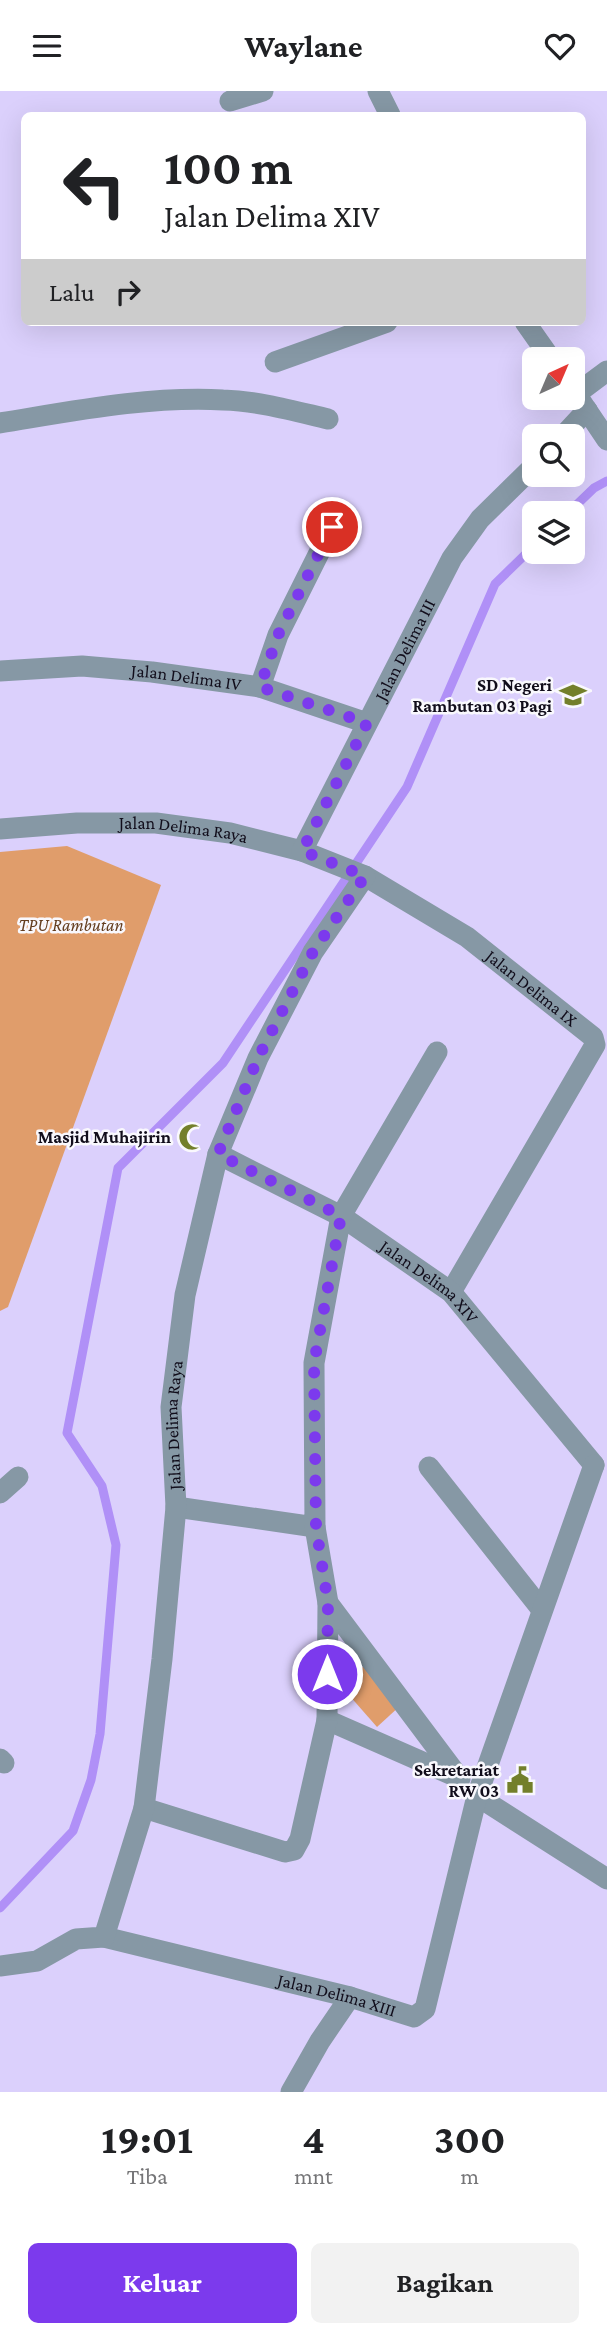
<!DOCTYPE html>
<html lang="id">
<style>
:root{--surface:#fff;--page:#f2f2f2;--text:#202124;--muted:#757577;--accent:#7c3aed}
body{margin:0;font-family:"Crimson Pro",serif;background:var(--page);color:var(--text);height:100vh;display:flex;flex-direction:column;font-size:26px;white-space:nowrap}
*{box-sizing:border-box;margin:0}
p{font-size:23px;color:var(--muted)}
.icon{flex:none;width:38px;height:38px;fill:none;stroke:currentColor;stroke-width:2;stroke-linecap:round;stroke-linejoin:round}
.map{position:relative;height:2001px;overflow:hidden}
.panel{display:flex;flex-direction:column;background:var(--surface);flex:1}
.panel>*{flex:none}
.banner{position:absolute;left:21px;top:21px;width:565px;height:214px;border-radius:10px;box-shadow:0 7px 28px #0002;background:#fff;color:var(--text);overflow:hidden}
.needle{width:46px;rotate:44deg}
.buttons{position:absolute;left:522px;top:256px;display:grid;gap:14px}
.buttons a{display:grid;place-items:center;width:63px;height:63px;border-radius:10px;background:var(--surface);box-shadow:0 7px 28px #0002;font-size:35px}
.pin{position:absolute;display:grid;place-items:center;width:60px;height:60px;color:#fff;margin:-30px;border:4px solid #fff;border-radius:50%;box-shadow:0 2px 7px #0007}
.me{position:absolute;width:77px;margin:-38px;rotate:0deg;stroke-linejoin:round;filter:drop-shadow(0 0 5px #0008)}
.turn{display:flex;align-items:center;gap:24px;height:147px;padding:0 28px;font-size:32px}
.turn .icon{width:91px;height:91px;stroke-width:2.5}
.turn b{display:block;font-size:49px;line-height:60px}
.then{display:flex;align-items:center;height:66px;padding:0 28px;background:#0003;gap:14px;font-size:26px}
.eta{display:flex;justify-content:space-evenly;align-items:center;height:119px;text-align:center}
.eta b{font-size:42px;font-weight:700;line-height:49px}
.button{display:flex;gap:14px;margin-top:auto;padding:14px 28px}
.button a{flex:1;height:80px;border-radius:10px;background:var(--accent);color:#fff;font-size:28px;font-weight:700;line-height:80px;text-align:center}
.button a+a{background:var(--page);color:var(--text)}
header{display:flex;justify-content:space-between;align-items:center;height:91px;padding:0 28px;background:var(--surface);font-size:32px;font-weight:700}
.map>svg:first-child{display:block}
.green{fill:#e09d6b}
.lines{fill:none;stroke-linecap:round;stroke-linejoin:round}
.stream{stroke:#b090f7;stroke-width:9}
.street{stroke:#8698a5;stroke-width:21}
.route{stroke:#7c3aed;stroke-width:12;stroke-dasharray:0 21.6}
.labels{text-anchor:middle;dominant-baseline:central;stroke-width:5;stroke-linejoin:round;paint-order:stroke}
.street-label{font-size:18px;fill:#110d1b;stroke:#f9f8fd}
.poi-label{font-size:18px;font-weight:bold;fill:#110d1b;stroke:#f9f8fd;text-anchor:end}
.park-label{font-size:18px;font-style:italic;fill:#643d1e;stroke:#f9f8fd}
</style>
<header><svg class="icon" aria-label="menu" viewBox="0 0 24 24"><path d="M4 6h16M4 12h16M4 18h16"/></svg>Waylane<svg class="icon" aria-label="heart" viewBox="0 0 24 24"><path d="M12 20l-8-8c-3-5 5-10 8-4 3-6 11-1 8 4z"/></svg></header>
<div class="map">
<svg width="607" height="2001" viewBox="0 0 607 2001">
<rect width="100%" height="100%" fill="#dbd0fc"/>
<!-- green -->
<g class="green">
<polygon points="67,755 161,794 8,1216 0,1220 0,761"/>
<polygon points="366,1573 401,1614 377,1636 341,1595"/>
</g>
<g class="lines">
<!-- stream -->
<g class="stream">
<polyline points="568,422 594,397 607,390"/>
<polyline points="0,1817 73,1740 91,1689 100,1643 116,1454 102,1395 67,1342 118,1077 223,972 407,696 495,493 534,455"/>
</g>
<!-- street -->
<g class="street">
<polyline points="378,0 390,24"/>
<polyline points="230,10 263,0"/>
<polyline points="525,231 551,268"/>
<polyline points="275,271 387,231"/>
<polyline points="572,297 607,349"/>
<polyline points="576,303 607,280"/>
<path d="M0,332C74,320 148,305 223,309C259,310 294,320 328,328"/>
<polyline points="563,345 587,319"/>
<path id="s1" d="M0,580L82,575L152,581L260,596L367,632"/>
<polyline points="260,596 278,544 332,436"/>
<path id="s2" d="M0,738L77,732H156L230,742L302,760L365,785L467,846L593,946L595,954L451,1201"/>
<path id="s3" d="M302,760L452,467L480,428L534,375"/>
<path id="s4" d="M218,1063L341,1125L451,1201L594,1374"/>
<polyline points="429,1376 542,1519"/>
<polyline points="0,1402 18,1386"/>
<polyline points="176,1416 315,1436 314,1272 341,1125 437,961"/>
<polyline points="315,1436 328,1512"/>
<polyline points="327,1629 457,1686"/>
<polyline points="0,1668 4,1672"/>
<polyline points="477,1705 607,1788"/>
<polyline points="144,1717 285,1761 294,1759 300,1748 327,1629 328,1512 460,1688"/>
<path id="s5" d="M104,1846L350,1906L414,1926L425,1918L477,1705L594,1374"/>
<path id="s6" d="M0,1875L37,1870L76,1848L104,1846L144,1717L162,1568L176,1416L171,1316L185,1204L218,1063L258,967L313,861L365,785"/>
<polyline points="291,2001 320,1950 350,1906"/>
</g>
</g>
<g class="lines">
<!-- route -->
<polyline class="route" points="327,1583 328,1512 316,1436 314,1272 341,1125 218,1063 258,967 313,861 365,785 302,760 367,632 260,596 278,544 332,436"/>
</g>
<!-- icons -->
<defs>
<symbol id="school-bare" viewBox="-9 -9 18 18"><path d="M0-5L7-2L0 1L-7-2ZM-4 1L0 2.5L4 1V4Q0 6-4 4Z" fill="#737f2b" stroke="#f9f8fd" stroke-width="2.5" paint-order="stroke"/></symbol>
<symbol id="mosque-bare" viewBox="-9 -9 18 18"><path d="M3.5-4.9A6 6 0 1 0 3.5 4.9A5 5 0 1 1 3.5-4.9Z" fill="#737f2b" stroke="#f9f8fd" stroke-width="2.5" paint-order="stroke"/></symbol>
<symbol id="civic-bare" viewBox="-9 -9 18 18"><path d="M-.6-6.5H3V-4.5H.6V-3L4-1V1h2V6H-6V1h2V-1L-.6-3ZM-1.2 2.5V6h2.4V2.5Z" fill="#737f2b" stroke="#f9f8fd" stroke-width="2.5" paint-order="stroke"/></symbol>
</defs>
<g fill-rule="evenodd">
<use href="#school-bare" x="554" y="585" width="38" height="38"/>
<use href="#mosque-bare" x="173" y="1027" width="38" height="38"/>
<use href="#civic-bare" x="501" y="1670" width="38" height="38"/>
</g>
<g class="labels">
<!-- street labels -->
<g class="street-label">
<text stroke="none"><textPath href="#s3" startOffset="226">Jalan Delima III</textPath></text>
<text stroke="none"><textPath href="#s1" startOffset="187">Jalan Delima IV</textPath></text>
<text stroke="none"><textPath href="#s2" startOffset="184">Jalan Delima Raya</textPath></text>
<text stroke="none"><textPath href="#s2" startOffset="574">Jalan Delima IX</textPath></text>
<text stroke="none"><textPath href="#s4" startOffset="248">Jalan Delima XIV</textPath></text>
<text stroke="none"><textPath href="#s6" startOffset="630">Jalan Delima Raya</textPath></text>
<text stroke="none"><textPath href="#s5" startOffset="240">Jalan Delima XIII</textPath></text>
</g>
<!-- poi labels -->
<g class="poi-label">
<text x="552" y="594">SD Negeri<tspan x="552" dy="21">Rambutan 03 Pagi</tspan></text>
<text x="171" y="1046">Masjid Muhajirin</text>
<text x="499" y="1679">Sekretariat<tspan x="499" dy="21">RW 03</tspan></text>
</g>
<!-- park labels -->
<g class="park-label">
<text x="71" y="834">TPU Rambutan</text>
</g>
</g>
</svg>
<div class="buttons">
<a><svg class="needle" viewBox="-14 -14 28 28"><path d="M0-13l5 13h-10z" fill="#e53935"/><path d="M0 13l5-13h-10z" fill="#757577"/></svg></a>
<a><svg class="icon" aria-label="search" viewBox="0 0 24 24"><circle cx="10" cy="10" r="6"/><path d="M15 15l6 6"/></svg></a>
<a><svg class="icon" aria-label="layers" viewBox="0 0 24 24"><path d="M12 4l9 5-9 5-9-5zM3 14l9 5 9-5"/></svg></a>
</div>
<div class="pin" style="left:332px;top:436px;background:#d93025"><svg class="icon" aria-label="arrive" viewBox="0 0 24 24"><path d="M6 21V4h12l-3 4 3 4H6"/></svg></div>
<svg class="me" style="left:327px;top:1583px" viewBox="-20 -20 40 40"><circle r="17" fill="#7c3aed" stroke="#fff" stroke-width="3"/><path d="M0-11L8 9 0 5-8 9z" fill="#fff"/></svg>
<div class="banner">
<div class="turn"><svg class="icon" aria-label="left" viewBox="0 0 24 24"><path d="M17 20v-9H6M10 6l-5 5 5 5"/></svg><div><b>100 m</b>Jalan Delima XIV</div></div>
<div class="then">Lalu<svg class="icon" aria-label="right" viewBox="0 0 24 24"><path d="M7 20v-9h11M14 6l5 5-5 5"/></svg></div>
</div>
</div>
<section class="panel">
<div class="eta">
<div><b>19:01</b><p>Tiba</p></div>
<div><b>4</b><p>mnt</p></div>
<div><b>300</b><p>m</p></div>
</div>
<div class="button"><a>Keluar</a><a>Bagikan</a></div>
</section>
